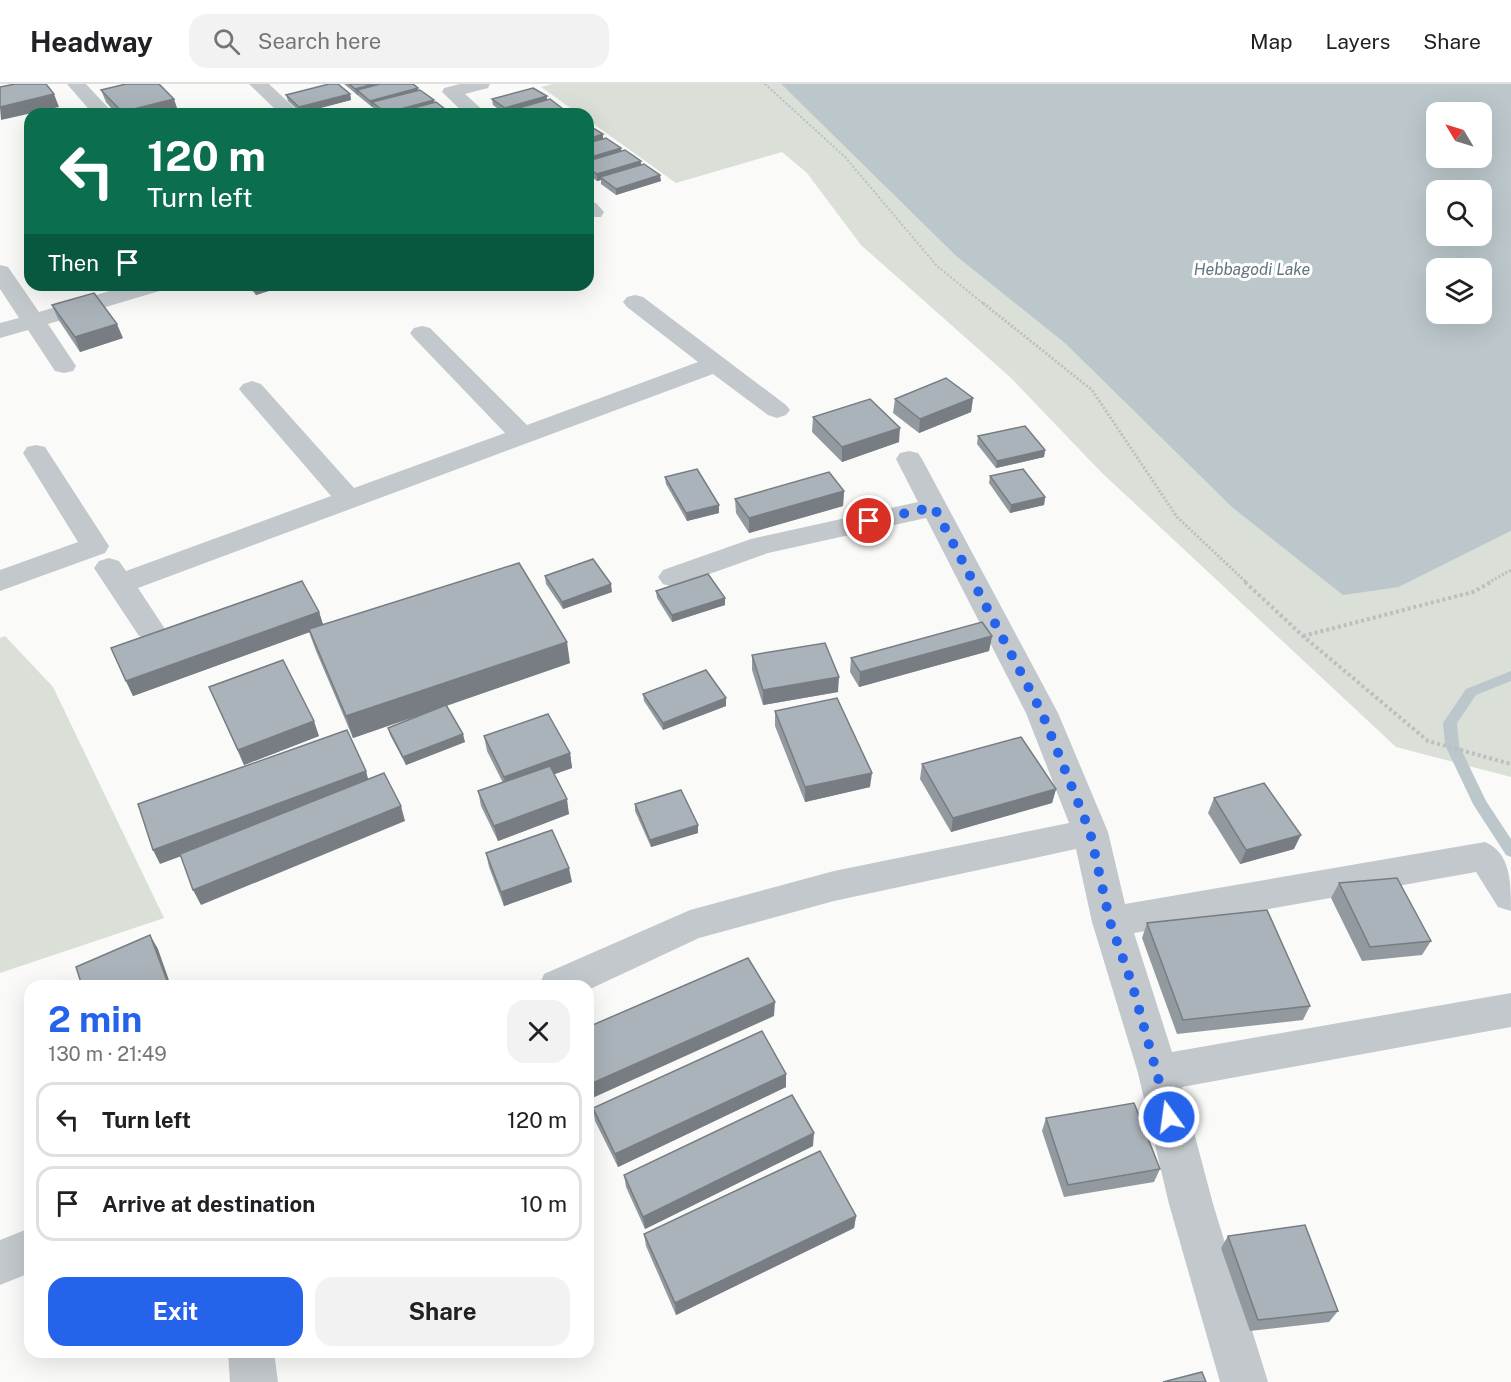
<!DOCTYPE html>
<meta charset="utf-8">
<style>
:root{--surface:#fff;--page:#f2f2f2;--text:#202124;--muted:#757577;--line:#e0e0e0;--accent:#2563eb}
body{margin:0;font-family:"Public Sans",sans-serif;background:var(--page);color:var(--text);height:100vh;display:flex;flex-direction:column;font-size:22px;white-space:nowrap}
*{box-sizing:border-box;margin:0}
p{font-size:20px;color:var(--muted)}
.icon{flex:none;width:33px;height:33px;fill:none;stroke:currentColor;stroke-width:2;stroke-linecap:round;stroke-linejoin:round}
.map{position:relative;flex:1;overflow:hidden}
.side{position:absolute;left:24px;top:896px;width:570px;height:378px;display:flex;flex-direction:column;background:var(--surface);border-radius:18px;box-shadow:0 6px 24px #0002}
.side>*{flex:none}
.top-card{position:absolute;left:24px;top:24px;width:570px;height:183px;border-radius:18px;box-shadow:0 6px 24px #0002;background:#0b6e4f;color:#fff;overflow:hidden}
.needle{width:39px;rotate:308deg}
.buttons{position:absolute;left:1426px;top:18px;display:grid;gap:12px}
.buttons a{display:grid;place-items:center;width:66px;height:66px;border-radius:12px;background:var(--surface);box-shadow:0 6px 24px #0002;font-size:30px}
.pin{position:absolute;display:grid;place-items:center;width:51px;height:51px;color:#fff;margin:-26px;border:3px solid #fff;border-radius:50%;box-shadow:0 2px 6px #0007}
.me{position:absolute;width:66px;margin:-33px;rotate:346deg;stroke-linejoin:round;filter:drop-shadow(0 0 4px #0008)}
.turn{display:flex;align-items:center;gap:21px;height:126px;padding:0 24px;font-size:27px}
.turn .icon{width:78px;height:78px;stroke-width:2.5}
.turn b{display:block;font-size:42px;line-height:51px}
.then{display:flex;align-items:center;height:57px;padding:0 24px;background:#0003;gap:12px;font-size:22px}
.round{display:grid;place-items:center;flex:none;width:63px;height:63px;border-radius:18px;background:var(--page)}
.headline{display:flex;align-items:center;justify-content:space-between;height:102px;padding:0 24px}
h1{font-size:36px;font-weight:700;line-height:45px;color:var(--accent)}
.button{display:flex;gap:12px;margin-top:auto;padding:12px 24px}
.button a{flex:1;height:69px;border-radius:18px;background:var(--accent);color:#fff;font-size:24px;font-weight:700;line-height:69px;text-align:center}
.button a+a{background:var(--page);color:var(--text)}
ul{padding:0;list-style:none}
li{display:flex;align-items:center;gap:18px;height:75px;margin:0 12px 9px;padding:0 12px;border:3px solid var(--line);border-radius:18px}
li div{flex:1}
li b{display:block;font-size:22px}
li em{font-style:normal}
header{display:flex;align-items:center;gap:36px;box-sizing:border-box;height:84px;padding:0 30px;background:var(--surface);border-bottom:2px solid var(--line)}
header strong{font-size:28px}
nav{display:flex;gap:33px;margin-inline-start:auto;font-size:21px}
.search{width:420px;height:54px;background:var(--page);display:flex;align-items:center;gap:15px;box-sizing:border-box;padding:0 21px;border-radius:18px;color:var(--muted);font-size:22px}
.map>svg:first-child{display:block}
.green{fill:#dadfd7}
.water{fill:#bbc7cb;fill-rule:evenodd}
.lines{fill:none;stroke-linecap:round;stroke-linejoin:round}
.stream{fill:#bbc7cb;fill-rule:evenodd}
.path-far2{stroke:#bbbfc2;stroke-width:2;stroke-dasharray:2 2;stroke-linecap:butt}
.path-far1{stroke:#bbbfc2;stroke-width:3;stroke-dasharray:2 2;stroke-linecap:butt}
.path{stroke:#bbbfc2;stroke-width:4;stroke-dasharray:3 3;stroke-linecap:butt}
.street{fill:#c3c8cc;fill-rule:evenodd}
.wall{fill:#929a9f}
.shaded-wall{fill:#777d82}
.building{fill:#aab3b9;stroke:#777d82;stroke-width:1.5}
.route{stroke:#2563eb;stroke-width:10;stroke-dasharray:0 18}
.labels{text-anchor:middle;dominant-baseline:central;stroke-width:6;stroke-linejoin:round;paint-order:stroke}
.far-water-label{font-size:16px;font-style:italic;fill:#60757c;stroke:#fff}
</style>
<header>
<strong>Headway</strong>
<div class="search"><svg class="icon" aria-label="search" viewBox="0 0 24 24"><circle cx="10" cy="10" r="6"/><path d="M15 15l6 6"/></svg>Search here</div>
<nav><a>Map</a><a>Layers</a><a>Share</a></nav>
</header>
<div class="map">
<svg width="1511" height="1298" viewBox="0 0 1511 1298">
<rect width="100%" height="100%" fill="#fafaf8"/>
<!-- green -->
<g class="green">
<polygon points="553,0 781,0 956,172 1067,261 1399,503 1511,447 1511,693 1396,663 1101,388 1010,293 861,161 807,89 782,68 676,99 588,36 588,30 579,30 541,3"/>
<polygon points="5,552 53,603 164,834 0,889 0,554"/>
</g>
<!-- water -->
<path class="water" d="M781,0H1511V447L1399,503L1343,511L1232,423L1067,261L956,172ZM1437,28H1482V74H1437ZM1437,106H1482V152H1437ZM1437,184H1482V230H1437Z"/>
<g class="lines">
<!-- stream -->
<polygon class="stream" points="1511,587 1511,597 1476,611 1457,639 1459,661 1486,717 1511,755 1511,773 1506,771 1473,720 1445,661 1443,639 1466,605"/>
<!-- path-far2 -->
<polyline class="path-far2" points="765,0 845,73 937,182 985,221"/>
<!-- path-far1 -->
<g class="path-far1">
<polyline points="983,219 1092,306 1177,433 1247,499"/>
<polyline points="1488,499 1511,486"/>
</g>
<!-- path -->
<g class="path">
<polyline points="1245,498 1303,552 1428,657 1511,680"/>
<polyline points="1303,552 1473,508 1491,498"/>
</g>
<!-- street -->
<g class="street">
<polygon points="67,0 86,0 114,30 93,30"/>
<polygon points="249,0 269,0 301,30 280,30"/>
<polygon points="460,0 490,0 488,4 465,10 487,30 465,30 442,8 444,4"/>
<polygon points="588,118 596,119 604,128 601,133 588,133"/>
<polygon points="0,181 8,183 39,228 130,201 166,201 163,206 48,240 76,282 73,287 64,289 55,287 28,246 0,254 0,239 19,234 0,205"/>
<polygon points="635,211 643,213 786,321 790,326 786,331 777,334 768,331 713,290 138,504 165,545 161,552 150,555 139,552 94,484 99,477 109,474 119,477 126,487 331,412 243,310 239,305 243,300 252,297 261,300 354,404 505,349 414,254 410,249 414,244 422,242 430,244 527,341 698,278 627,223 623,218 627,213"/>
<polygon points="36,361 45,363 109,462 105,469 0,507 0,486 78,458 23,369 27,363"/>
<path d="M909,367L918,369L922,375L1058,629L1108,748L1125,820L1485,758C1511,769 1511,799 1511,827L1498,823L1476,788L1134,849L1172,968L1511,909V943L1182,1003L1213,1120L1268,1298H1220L1169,1120L1138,989L1092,838L1076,765L834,817L699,854L588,906V902H539L544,890L690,826L834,787L1069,739L1026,629L926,434L768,469L673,503L663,500L658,493L663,486L751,455L918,418L896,375L900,369Z"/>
<polygon points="30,1144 30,1189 0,1201 0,1156"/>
<polygon points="228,1268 274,1268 278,1298 230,1298"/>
</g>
</g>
<!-- wall -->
<g class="wall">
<polygon points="344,0 413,0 418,4 418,6 450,30 380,30 373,25 373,23 372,23"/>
<polygon points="161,2 178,27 168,30 116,30 106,18 101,6"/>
<polygon points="350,10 351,16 301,29 288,17 286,11"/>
<polygon points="547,12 547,16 563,25 564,28 571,30 505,30 493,21 492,15"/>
<polygon points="588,41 603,50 603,55 621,67 641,77 641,81 661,97 616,111 601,100 601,96 597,97 588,90"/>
<polygon points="247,201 288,201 256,211"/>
<polygon points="52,221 123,254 80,268 58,235"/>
<polygon points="973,314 971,328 919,349 893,329 895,315"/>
<polygon points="813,333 899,358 842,378 812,348"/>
<polygon points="978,352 1045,366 1044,373 996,384 977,360"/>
<polygon points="990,392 1045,413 1044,421 1010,429 989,399"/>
<polygon points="665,393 719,429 687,437 666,400"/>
<polygon points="844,407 843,422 749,449 736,429 735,415"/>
<polygon points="545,492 612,508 563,525 546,500"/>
<polygon points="656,507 725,514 725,521 672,538 657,514"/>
<polygon points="319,528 323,541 570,579 446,622 465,658 406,681 390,651 388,644 437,625 353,654 316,567 309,548 133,612 126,597"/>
<polygon points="992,552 989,567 859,603 850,588 851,574"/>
<polygon points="752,571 838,608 763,621 752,586"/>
<polygon points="209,603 319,652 244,681"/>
<polygon points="643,610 726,614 726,622 663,646 644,617"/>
<polygon points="775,627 870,703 805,718 775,642"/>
<polygon points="484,652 570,669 572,684 554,690 569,730 498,757 481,722 478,707 503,699 487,667"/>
<polygon points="922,680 1056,705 1052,719 951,748 920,695"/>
<polygon points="1214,714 1294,765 1240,780 1208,729"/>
<polygon points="635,720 698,741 698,749 651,763 635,727"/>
<polygon points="486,769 572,798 504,822 489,783"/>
<polygon points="1339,799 1431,857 1422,871 1362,877 1331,814"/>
<polygon points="1147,839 1310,922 1303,936 1177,950 1142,854"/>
<polygon points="786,990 786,1003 618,1083 595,1037 593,1024"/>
<polygon points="1046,1034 1160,1085 1154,1098 1064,1113 1042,1047"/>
<polygon points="813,1062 645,1145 626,1103 624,1091"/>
<polygon points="856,1132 854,1144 676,1231 646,1162 644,1150"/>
<polygon points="1228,1152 1338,1227 1329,1238 1250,1247 1221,1164"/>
</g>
<!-- shaded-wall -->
<g class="shaded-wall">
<polygon points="374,0 400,0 357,6 358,11 357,11 355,5"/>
<polygon points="418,4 419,11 372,18 373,23 372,23 370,17"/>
<polygon points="54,10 59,23 1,36 0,23"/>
<polygon points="350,10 351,16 301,29 299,23"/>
<polygon points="547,12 547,19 508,27 508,30 505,30 505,24"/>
<polygon points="174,15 178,27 168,30 123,30 122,28"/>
<polygon points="434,16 435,23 409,30 386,30"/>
<polygon points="563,25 564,30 544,30"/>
<polygon points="603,50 603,57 588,62 588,55"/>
<polygon points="621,64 622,70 588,81 588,74"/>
<polygon points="641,77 641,83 600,93 601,96 597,97 597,90"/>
<polygon points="660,91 661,97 616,111 616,105"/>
<polygon points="253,201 288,201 256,211"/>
<polygon points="117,240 123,254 80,268 75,253"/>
<polygon points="973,314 971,328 919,349 920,335"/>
<polygon points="900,344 899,358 842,378 842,363"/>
<polygon points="1045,366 1044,373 996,384 997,377"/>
<polygon points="844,407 843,422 749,449 749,434"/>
<polygon points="1045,413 1044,421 1010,429 1011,421"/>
<polygon points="719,421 719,429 687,437 686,429"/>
<polygon points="611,500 612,508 563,525 562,518"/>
<polygon points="725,514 725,521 672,538 672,531"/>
<polygon points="319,528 324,543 133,612 126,597"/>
<polygon points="992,552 989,567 859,603 860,588"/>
<polygon points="567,558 570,579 353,654 346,632"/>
<polygon points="839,593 838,608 763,621 763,606"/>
<polygon points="726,614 726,622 663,646 663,639"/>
<polygon points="314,637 319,652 244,681 238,666"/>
<polygon points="463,650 465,658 406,681 403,673"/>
<polygon points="570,669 572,684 507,707 504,693"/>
<polygon points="366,687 370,702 160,780 153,766"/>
<polygon points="872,689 870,703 805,718 805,703"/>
<polygon points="1056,705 1052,719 951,748 953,734"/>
<polygon points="567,715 569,730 498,757 494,742"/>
<polygon points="401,722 405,737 201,821 193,806"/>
<polygon points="698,741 698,749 651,763 650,756"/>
<polygon points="1301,751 1294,765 1240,780 1246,766"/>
<polygon points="569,784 572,798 504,822 501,808"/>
<polygon points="150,851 158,865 171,902 169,902"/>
<polygon points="775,918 774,932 588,1016 588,1001"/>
<polygon points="786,990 786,1003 618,1083 615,1070"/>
<polygon points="814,1049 813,1062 645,1145 643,1133"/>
<polygon points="856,1132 854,1144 676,1231 675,1219"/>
</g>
<!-- building -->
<g class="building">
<polygon points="15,0 46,0 54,10 0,23 0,3"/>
<polygon points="126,0 159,0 174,15 122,28 101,6"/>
<polygon points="329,0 338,0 350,10 299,23 286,11"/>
<polygon points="349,0 374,0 355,5"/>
<polygon points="380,0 413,0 418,4 370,17 357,6"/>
<polygon points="533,4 547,12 505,24 492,15"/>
<polygon points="420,6 434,16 386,29 372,18"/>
<polygon points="550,15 563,25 544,30 512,30 508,27"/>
<polygon points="436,18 450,29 446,30 390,30"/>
<polygon points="567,27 571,30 556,30"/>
<polygon points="588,41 603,50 588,55"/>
<polygon points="606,54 621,64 588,74 588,59"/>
<polygon points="625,66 641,77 597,90 588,84 588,77"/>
<polygon points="644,80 660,91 616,105 600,93"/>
<polygon points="94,209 117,240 75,253 52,221"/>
<polygon points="946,294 973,314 920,335 895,315"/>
<polygon points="870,315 900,344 842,363 813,333"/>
<polygon points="1025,342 1045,366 997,377 978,352"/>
<polygon points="697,385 719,421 686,429 665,393"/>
<polygon points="1023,385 1045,413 1011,421 990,392"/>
<polygon points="829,388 844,407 749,434 735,415"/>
<polygon points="593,475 611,500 562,518 545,492"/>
<polygon points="519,479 567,558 346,632 309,545"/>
<polygon points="708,490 725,514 672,531 656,507"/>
<polygon points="302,497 319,528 126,597 111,564"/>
<polygon points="982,538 992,552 860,588 851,574"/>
<polygon points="825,559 839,593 763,606 752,571"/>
<polygon points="283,576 314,637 238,666 209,603"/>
<polygon points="706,586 726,614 663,639 643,610"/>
<polygon points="837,614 872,689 805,703 775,627"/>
<polygon points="446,621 463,650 403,673 388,644"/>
<polygon points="548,630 570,669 504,693 484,652"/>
<polygon points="347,646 366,687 153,766 138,720"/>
<polygon points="1021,653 1056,705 953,734 922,680"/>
<polygon points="550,682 567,715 494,742 478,707"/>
<polygon points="384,689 401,722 193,806 180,770"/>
<polygon points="1264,699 1301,751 1246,766 1214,714"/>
<polygon points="681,706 698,741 650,756 635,720"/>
<polygon points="552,746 569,784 501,808 486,769"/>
<polygon points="1397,794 1431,857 1370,863 1339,799"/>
<polygon points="1267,826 1310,922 1183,936 1147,839"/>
<polygon points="150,851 169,902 82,902 76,883"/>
<polygon points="748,874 775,918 588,1001 588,943"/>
<polygon points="762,947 786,990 615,1070 593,1024"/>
<polygon points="792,1011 814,1049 643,1133 624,1091"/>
<polygon points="1134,1019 1160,1085 1068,1101 1046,1034"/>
<polygon points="820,1067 856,1132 675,1219 644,1150"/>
<polygon points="1305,1141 1338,1227 1258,1236 1228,1152"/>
<polygon points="1202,1288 1206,1298 1163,1298"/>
</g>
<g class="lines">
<!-- route -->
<polyline class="route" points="869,437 934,423 1042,629 1090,748 1110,838 1132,900 1169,1033"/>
</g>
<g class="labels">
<!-- far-water labels -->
<g class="far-water-label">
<text x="1252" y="185">Hebbagodi Lake</text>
</g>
</g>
</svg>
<div class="buttons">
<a><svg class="needle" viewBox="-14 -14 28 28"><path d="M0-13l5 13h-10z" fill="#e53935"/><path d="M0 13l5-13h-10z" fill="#757577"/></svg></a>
<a><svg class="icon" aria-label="search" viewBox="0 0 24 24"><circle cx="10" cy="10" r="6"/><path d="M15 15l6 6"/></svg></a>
<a><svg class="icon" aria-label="layers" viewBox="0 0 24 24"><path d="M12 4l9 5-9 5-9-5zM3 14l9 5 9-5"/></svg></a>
</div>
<div class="pin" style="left:869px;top:437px;background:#d93025"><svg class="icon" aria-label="arrive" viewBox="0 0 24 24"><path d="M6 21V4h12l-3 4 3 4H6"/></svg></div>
<svg class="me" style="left:1169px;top:1033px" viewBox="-20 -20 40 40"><circle r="17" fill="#2563eb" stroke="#fff" stroke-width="3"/><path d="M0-11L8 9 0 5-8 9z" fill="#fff"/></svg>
<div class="top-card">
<div class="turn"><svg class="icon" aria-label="left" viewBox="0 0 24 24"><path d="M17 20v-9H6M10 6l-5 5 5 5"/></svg><div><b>120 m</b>Turn left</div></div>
<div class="then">Then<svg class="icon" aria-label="arrive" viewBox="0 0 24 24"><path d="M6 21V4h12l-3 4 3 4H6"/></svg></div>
</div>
<section class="side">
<div class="headline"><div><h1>2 min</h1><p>130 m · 21:49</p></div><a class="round"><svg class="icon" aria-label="close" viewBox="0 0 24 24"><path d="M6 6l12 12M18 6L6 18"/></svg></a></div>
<ul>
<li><svg class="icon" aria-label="left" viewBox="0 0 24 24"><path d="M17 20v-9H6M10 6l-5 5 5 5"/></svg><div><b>Turn left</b></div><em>120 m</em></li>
<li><svg class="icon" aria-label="arrive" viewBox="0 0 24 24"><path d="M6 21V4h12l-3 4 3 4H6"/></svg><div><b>Arrive at destination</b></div><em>10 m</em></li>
</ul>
<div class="button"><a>Exit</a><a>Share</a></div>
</section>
</div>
